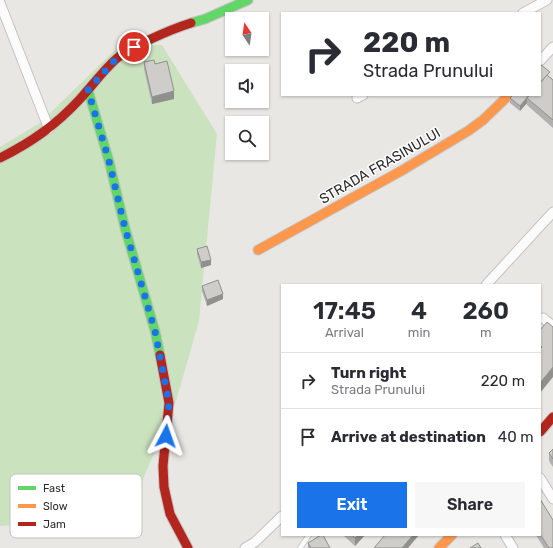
<!DOCTYPE html>
<style>
:root{--surface:#fff;--page:#f7f7f7;--text:#2b2b33;--muted:#7c7c81;--line:#e1e1e2;--accent:#1a73e8}
body{margin:0;font-family:Rubik,sans-serif;background:var(--page);color:var(--text);height:100vh;display:flex;flex-direction:column;font-size:15px;white-space:nowrap}
*{box-sizing:border-box;margin:0}
p{font-size:13px;color:var(--muted)}
.icon{flex:none;width:22px;height:22px;fill:none;stroke:currentColor;stroke-width:2;stroke-linecap:round;stroke-linejoin:round}
.map{position:relative;flex:1;overflow:hidden}
.drawer{position:absolute;left:281px;top:284px;width:260px;height:252px;display:flex;flex-direction:column;background:var(--surface);border-radius:0px;box-shadow:0 1px 3px #0004}
.drawer>*{flex:none}
.hud{position:absolute;left:281px;top:12px;width:260px;height:84px;border-radius:0px;box-shadow:0 1px 3px #0004;background:#fff;color:var(--text);overflow:hidden}
.needle{width:26px;rotate:347deg}
.buttons{position:absolute;left:225px;top:12px;display:grid;gap:8px}
.buttons a{display:grid;place-items:center;width:44px;height:44px;border-radius:0px;background:var(--surface);box-shadow:0 1px 3px #0004;font-size:20px}
.pin{position:absolute;display:grid;place-items:center;width:34px;height:34px;color:#fff;margin:-17px;border:2px solid #fff;border-radius:50%;box-shadow:0 1px 4px #0007}
.me{position:absolute;width:44px;margin:-22px;rotate:4deg;stroke-linejoin:round;filter:drop-shadow(0 0 3px #0008)}
.turn{display:flex;align-items:center;gap:14px;height:84px;padding:0 16px;font-size:18px}
.turn .icon{width:52px;height:52px;stroke-width:2.5}
.turn b{display:block;font-size:28px;line-height:34px}
.eta{display:flex;justify-content:space-evenly;align-items:center;height:68px;text-align:center}
.eta b{font-size:24px;font-weight:600;line-height:28px}
.cta{display:flex;gap:8px;margin-top:auto;padding:8px 16px}
.cta a{flex:1;height:46px;border-radius:0px;background:var(--accent);color:#fff;font-size:16px;font-weight:600;line-height:46px;text-align:center}
.cta a+a{background:var(--page);color:var(--text)}
ul{padding:0;list-style:none}
li{display:flex;align-items:center;gap:12px;height:56px;padding:0 16px;border-top:1px solid var(--line)}
li div{flex:1}
li b{display:block;font-size:15px}
li em{font-style:normal}
.map>svg:first-child{display:block}
.green{fill:#cbe2bf}
.lines{fill:none;stroke-linecap:round;stroke-linejoin:round}
.lane-casing{stroke:#c4c3c2;stroke-width:6}
.street-casing{stroke:#c4c3c2;stroke-width:11}
.fast-casing{stroke:#c4c3c2;stroke-width:11}
.slow-casing{stroke:#c4c3c2;stroke-width:11}
.jam-casing{stroke:#c4c3c2;stroke-width:11}
.lane{stroke:#fcfbfb;stroke-width:4.5}
.street{stroke:#fcfbfb;stroke-width:9}
.fast{stroke:#63d668;stroke-width:9}
.slow{stroke:#ff974d;stroke-width:9}
.jam{stroke:#b3261e;stroke-width:9}
.wall{fill:#b1b0ae}
.shaded-wall{fill:#90908d}
.building{fill:#cecdca;stroke:#90908d}
.route{stroke:#1a73e8;stroke-width:7;stroke-dasharray:0 12.6}
.labels{text-anchor:middle;dominant-baseline:central;stroke-width:3;stroke-linejoin:round;paint-order:stroke}
.street-label{font-size:14px;fill:#2c2c2c;stroke:#fff}
.key{fill:#fff;stroke:#c0c0c0;stroke-width:1}
.key-label{font-size:11px;fill:#2c2c2c}
</style>
<div class="map">
<svg width="553" height="548" viewBox="0 0 553 548">
<rect width="100%" height="100%" fill="#e9e7e3"/>
<!-- green -->
<polygon class="green" points="121,44 162,45 217,134 199,321 176,401 127,517 0,526 0,147 40,123"/>
<g class="lines">
<defs>
<polyline id="lane" points="300,548 309,535"/>
<g id="street">
<polyline points="0,3 49,129"/>
<polyline points="523,13 547,0"/>
<polyline points="540,61 553,47"/>
<polyline points="357,98 363,95"/>
<polyline points="486,285 553,212"/>
<polyline points="543,318 553,326"/>
<polyline points="540,478 553,499"/>
<polyline points="505,535 513,548"/>
<polyline points="245,548 255,542 282,516"/>
</g>
<g id="fast">
<polyline points="191,23 205,19 248,0"/>
<polyline points="88,90 109,161 125,228 155,331 160,355"/>
</g>
<g id="slow">
<polyline points="258,250 401,171 468,131 483,120 509,95"/>
<polyline points="439,548 452,535"/>
</g>
<g id="jam">
<path d="M0,158C32,142 56,125 80,99C92,86 102,72 115,60C129,47 172,29 191,23"/>
<polyline points="160,355 169,403 163,466 164,487 170,514 188,548"/>
<polyline points="540,432 553,417"/>
</g>
</defs>
<!-- lane casing -->
<use href="#lane" class="lane-casing"/>
<!-- street casing -->
<use href="#street" class="street-casing"/>
<!-- fast casing -->
<use href="#fast" class="fast-casing"/>
<!-- slow casing -->
<use href="#slow" class="slow-casing"/>
<!-- jam casing -->
<use href="#jam" class="jam-casing"/>
<!-- lane -->
<use href="#lane" class="lane"/>
<!-- street -->
<use href="#street" class="street"/>
<!-- fast -->
<use href="#fast" class="fast"/>
<!-- slow -->
<use href="#slow" class="slow"/>
<!-- jam -->
<use href="#jam" class="jam"/>
</g>
<!-- wall -->
<g class="wall">
<polygon points="144,62 155,64 174,99 152,104 144,69"/>
<polygon points="550,77 553,80 553,128 527,105 527,103 520,111 510,103 510,98"/>
<polygon points="197,249 211,265 201,268 197,254"/>
<polygon points="202,286 223,299 207,306 202,291"/>
<polygon points="553,449 553,467 549,461 549,453"/>
<polygon points="540,499 553,548 544,548 536,535 540,535"/>
<polygon points="343,535 365,535 355,546"/>
<polygon points="308,543 330,548 308,548"/>
</g>
<!-- shaded-wall -->
<g class="shaded-wall">
<polygon points="174,91 174,99 152,104 152,97"/>
<polygon points="527,98 527,103 520,111 520,106"/>
<polygon points="211,260 211,265 201,268 201,262"/>
<polygon points="223,294 223,299 207,306 207,300"/>
<polygon points="553,367 553,377 540,393 540,383"/>
<polygon points="358,535 365,535 355,546 355,538"/>
<polygon points="413,535 419,535 408,548 402,548"/>
</g>
<!-- building -->
<g class="building">
<polygon points="154,60 155,64 167,61 174,91 152,97 144,62"/>
<polygon points="540,64 550,72 540,83"/>
<polygon points="547,75 553,80 553,120 527,98 530,95 540,95 540,83"/>
<polygon points="513,95 529,95 520,106 510,98"/>
<polygon points="207,246 211,260 201,262 197,249"/>
<polygon points="218,280 223,294 207,300 202,286"/>
<polygon points="547,322 553,327 553,367 540,383 540,349 542,347 540,346 540,330"/>
<polygon points="553,449 553,459 549,453"/>
<polygon points="540,499 553,520 553,548 549,548 540,534"/>
<polygon points="321,535 323,535 330,548 311,548 308,543"/>
<polygon points="352,535 358,535 355,538"/>
<polygon points="385,535 413,535 402,548 374,548"/>
<polygon points="478,543 481,548 470,548"/>
</g>
<g class="lines">
<!-- route -->
<polyline class="route" points="134,47 115,60 88,90 109,161 125,228 155,331 169,403 166,436"/>
</g>
<g class="labels">
<!-- street labels -->
<g class="street-label">
<text transform="translate(380 166) rotate(-30)">STRADA FRASINULUI</text>
</g>
</g>
<!-- legend -->
<rect x="10" y="474" width="132" height="64" rx="6" class="key"/>
<rect x="18" y="486" width="18" height="4" fill="#63d668"/>
<rect x="18" y="504" width="18" height="4" fill="#ff974d"/>
<rect x="18" y="522" width="18" height="4" fill="#b3261e"/>
<g class="key-label">
<text x="43" y="492">Fast</text>
<text x="43" y="510">Slow</text>
<text x="43" y="528">Jam</text>
</g>
</svg>
<div class="buttons">
<a><svg class="needle" viewBox="-14 -14 28 28"><path d="M0-13l5 13h-10z" fill="#e53935"/><path d="M0 13l5-13h-10z" fill="#7c7c81"/></svg></a>
<a><svg class="icon" aria-label="sound" viewBox="0 0 24 24"><path d="M4 9h4l5-4v14l-5-4H4zM17 9q2 3 0 6"/></svg></a>
<a><svg class="icon" aria-label="search" viewBox="0 0 24 24"><circle cx="10" cy="10" r="6"/><path d="M15 15l6 6"/></svg></a>
</div>
<div class="pin" style="left:134px;top:47px;background:#d93025"><svg class="icon" aria-label="arrive" viewBox="0 0 24 24"><path d="M6 21V4h12l-3 4 3 4H6"/></svg></div>
<svg class="me" style="left:166px;top:436px" viewBox="-20 -20 40 40"><path d="M0-17L14 15 0 8-14 15z" fill="#1a73e8" stroke="#fff" stroke-width="4"/></svg>
<div class="hud">
<div class="turn"><svg class="icon" aria-label="right" viewBox="0 0 24 24"><path d="M7 20v-9h11M14 6l5 5-5 5"/></svg><div><b>220 m</b>Strada Prunului</div></div>
</div>
<section class="drawer">
<div class="eta">
<div><b>17:45</b><p>Arrival</p></div>
<div><b>4</b><p>min</p></div>
<div><b>260</b><p>m</p></div>
</div>
<ul>
<li><svg class="icon" aria-label="right" viewBox="0 0 24 24"><path d="M7 20v-9h11M14 6l5 5-5 5"/></svg><div><b>Turn right</b><p>Strada Prunului</p></div><em>220 m</em></li>
<li><svg class="icon" aria-label="arrive" viewBox="0 0 24 24"><path d="M6 21V4h12l-3 4 3 4H6"/></svg><div><b>Arrive at destination</b></div><em>40 m</em></li>
</ul>
<div class="cta"><a>Exit</a><a>Share</a></div>
</section>
</div>
